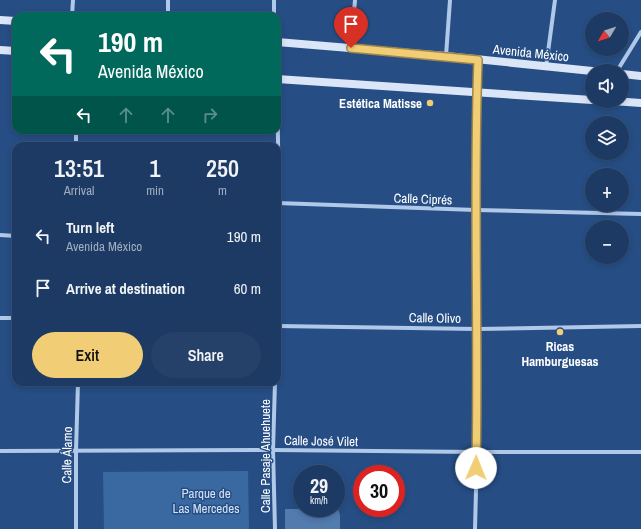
<!DOCTYPE html>
<meta charset="utf-8">
<style>
:root{--surface:#1c3a64;--page:#25416a;--text:#f1f3f6;--muted:#a0adbf;--line:#3a5478;--accent:#f1ce75}
body{margin:0;font-family:"Archivo Narrow",sans-serif;background:var(--page);color:var(--text);height:100vh;display:flex;flex-direction:column;font-size:15px;white-space:nowrap}
*{box-sizing:border-box;margin:0}
p{font-size:13px;color:var(--muted)}
.icon{flex:none;width:22px;height:22px;fill:none;stroke:currentColor;stroke-width:2;stroke-linecap:round;stroke-linejoin:round}
.map{position:relative;flex:1;overflow:hidden}
.side{position:absolute;left:12px;top:142px;width:269px;height:244px;display:flex;flex-direction:column;background:var(--surface);border-radius:12px;box-shadow:0 2px 6px #0003,0 0 0 1px var(--line)}
.side>*{flex:none}
.guide{position:absolute;left:12px;top:12px;width:269px;height:122px;border-radius:12px;box-shadow:0 2px 6px #0003,0 0 0 1px var(--line);background:#00695c;color:#fff;overflow:hidden}
.needle{width:26px;rotate:231deg}
.controls{position:absolute;left:585px;top:12px;display:grid;gap:8px}
.controls a{display:grid;place-items:center;width:44px;height:44px;border-radius:50%;background:var(--surface);box-shadow:0 2px 6px #0003,0 0 0 1px var(--line);font-size:20px}
.speed{position:absolute;left:293px;top:465px;display:flex;gap:8px;font-size:20px;font-weight:700;text-align:center}
.speed>*{display:grid;place-content:center;width:52px;height:52px;border-radius:50%;background:var(--surface);box-shadow:0 2px 6px #0003,0 0 0 1px var(--line);line-height:1}
.speed small{font-size:10px;font-weight:400}
.speed .limit{border:6px solid #d22;background:#fff;color:#111}
.pin{position:absolute;display:grid;place-items:center;width:34px;height:34px;color:#fff;margin:-41px -17px;border-radius:50% 50% 50% 0;rotate:-45deg;box-shadow:0 0 4px #0007}
.pin .icon{rotate:45deg}
.me{position:absolute;width:44px;margin:-22px;rotate:1deg;stroke-linejoin:round;filter:drop-shadow(0 0 3px #0008)}
.turn{display:flex;align-items:center;gap:14px;height:84px;padding:0 20px;font-size:18px}
.turn .icon{width:52px;height:52px;stroke-width:2.5}
.turn b{display:block;font-size:28px;line-height:34px}
.lanes{display:flex;align-items:center;height:38px;padding:0 20px;background:#0003;justify-content:center;gap:20px;direction:ltr}
.lanes .off{opacity:.35}
.eta{display:flex;justify-content:space-evenly;align-items:center;height:68px;text-align:center}
.eta b{font-size:24px;font-weight:600;line-height:28px}
.cta{display:flex;gap:8px;margin-top:auto;padding:8px 20px}
.cta a{flex:1;height:46px;border-radius:24px;background:var(--accent);color:#111;font-size:16px;font-weight:600;line-height:46px;text-align:center}
.cta a+a{background:var(--page);color:var(--text)}
ul{padding:0;list-style:none}
li{display:flex;align-items:center;gap:12px;height:52px;padding:0 20px}
li div{flex:1}
li b{display:block;font-size:15px}
li em{font-style:normal}
.map>svg:first-child{display:block}
.green{fill:#3a68a1}
.building{fill:#527bae}
.lines{fill:none;stroke-linecap:round;stroke-linejoin:round}
.street{stroke:#b0c9e8;stroke-width:4}
.secondary{stroke:#dae6f7;stroke-width:8}
.route-casing{stroke:#9d864c;stroke-width:10}
.route{stroke:#f1ce75;stroke-width:7}
.poi-dot{fill:#f1ce75;stroke:#264e85;stroke-width:1.5}
.labels{text-anchor:middle;dominant-baseline:central;stroke-width:3;stroke-linejoin:round;paint-order:stroke}
.street-label{font-size:13px;fill:#fff;stroke:#264e85}
.poi-label{font-size:13px;font-weight:bold;fill:#fff;stroke:#264e85;text-anchor:end}
.park-label{font-size:13px;fill:#d3e3f6;stroke:#264e85}
</style>
<div class="map">
<svg width="641" height="529" viewBox="0 0 641 529">
<rect width="100%" height="100%" fill="#264e85"/>
<!-- green -->
<polygon class="green" points="248,471 249,529 104,529 103,472"/>
<!-- building -->
<polygon class="building" points="285,509 338,509 340,515 340,529 285,529"/>
<g class="lines">
<!-- street -->
<g class="street">
<polyline points="72,16 73,0"/>
<polyline points="168,16 168,0"/>
<polyline points="274,16 274,0"/>
<polyline points="351,48 355,0"/>
<polyline points="446,56 450,0"/>
<polyline points="546,67 555,0"/>
<polyline points="617,71 641,32"/>
<polyline points="277,79 279,203 277,284"/>
<polyline points="76,146 76,130"/>
<polyline points="277,203 476,210 641,214"/>
<polyline points="0,235 16,236"/>
<polyline points="0,318 16,318"/>
<polyline points="277,326 477,329 641,326"/>
<polyline points="275,382 273,450 275,529"/>
<polyline points="0,451 273,450 477,452 641,452"/>
<polyline points="76,529 76,451 78,382"/>
<polyline points="475,529 477,452 476,210 478,60"/>
</g>
<!-- secondary -->
<g class="secondary">
<polyline points="0,20 16,21"/>
<polyline points="277,42 446,56 592,71"/>
<polyline points="0,50 16,51"/>
<polyline points="622,74 641,76"/>
<polyline points="277,79 592,100"/>
<polyline points="613,101 641,103"/>
</g>
</g>
<g class="lines">
<defs>
<path id="route" d="M351,48L478,60C473,195 479,332 476,468"/>
</defs>
<!-- route casing -->
<use href="#route" class="route-casing"/>
<!-- route -->
<use href="#route" class="route"/>
</g>
<!-- markers -->
<g class="poi-dot">
<circle cx="430" cy="103" r="4"/>
<circle cx="560" cy="332" r="4"/>
</g>
<g class="labels">
<!-- street labels -->
<g class="street-label">
<text transform="translate(531 53) rotate(6)">Avenida México</text>
<text transform="translate(423 199) rotate(2)">Calle Ciprés</text>
<text transform="translate(435 318) rotate(1)">Calle Olivo</text>
<text transform="translate(321 441) rotate(1)">Calle José Vilet</text>
<text transform="translate(67 455) rotate(-89)">Calle Álamo</text>
<text transform="translate(265 456) rotate(-90)">Calle Pasaje Ahuehuete</text>
</g>
<!-- poi labels -->
<g class="poi-label">
<text x="422" y="103">Estética Matisse</text>
<text x="560" y="346" text-anchor="middle">Ricas<tspan x="560" dy="15">Hamburguesas</tspan></text>
</g>
<!-- park labels -->
<g class="park-label">
<text x="206" y="493">Parque de<tspan x="206" dy="15">Las Mercedes</tspan></text>
</g>
</g>
</svg>
<div class="controls">
<a><svg class="needle" viewBox="-14 -14 28 28"><path d="M0-13l5 13h-10z" fill="#e53935"/><path d="M0 13l5-13h-10z" fill="#a0adbf"/></svg></a>
<a><svg class="icon" aria-label="sound" viewBox="0 0 24 24"><path d="M4 9h4l5-4v14l-5-4H4zM17 9q2 3 0 6"/></svg></a>
<a><svg class="icon" aria-label="layers" viewBox="0 0 24 24"><path d="M12 4l9 5-9 5-9-5zM3 14l9 5 9-5"/></svg></a>
<a>+</a>
<a>−</a>
</div>
<div class="speed"><div>29<small>km/h</small></div><div class="limit">30</div></div>
<div class="pin" style="left:351px;top:48px;background:#d93025"><svg class="icon" aria-label="arrive" viewBox="0 0 24 24"><path d="M6 21V4h12l-3 4 3 4H6"/></svg></div>
<svg class="me" style="left:476px;top:468px" viewBox="-20 -20 40 40"><circle r="19" fill="#fff"/><path d="M0-13L10 11 0 6-10 11z" fill="#f1ce75"/></svg>
<div class="guide">
<div class="turn"><svg class="icon" aria-label="left" viewBox="0 0 24 24"><path d="M17 20v-9H6M10 6l-5 5 5 5"/></svg><div><b>190 m</b>Avenida México</div></div>
<div class="lanes"><svg class="icon" aria-label="left" viewBox="0 0 24 24"><path d="M17 20v-9H6M10 6l-5 5 5 5"/></svg><svg class="icon off" aria-label="ahead" viewBox="0 0 24 24"><path d="M12 20V5M6 11l6-6 6 6"/></svg><svg class="icon off" aria-label="ahead" viewBox="0 0 24 24"><path d="M12 20V5M6 11l6-6 6 6"/></svg><svg class="icon off" aria-label="right" viewBox="0 0 24 24"><path d="M7 20v-9h11M14 6l5 5-5 5"/></svg></div>
</div>
<section class="side">
<div class="eta">
<div><b>13:51</b><p>Arrival</p></div>
<div><b>1</b><p>min</p></div>
<div><b>250</b><p>m</p></div>
</div>
<ul>
<li><svg class="icon" aria-label="left" viewBox="0 0 24 24"><path d="M17 20v-9H6M10 6l-5 5 5 5"/></svg><div><b>Turn left</b><p>Avenida México</p></div><em>190 m</em></li>
<li><svg class="icon" aria-label="arrive" viewBox="0 0 24 24"><path d="M6 21V4h12l-3 4 3 4H6"/></svg><div><b>Arrive at destination</b></div><em>60 m</em></li>
</ul>
<div class="cta"><a>Exit</a><a>Share</a></div>
</section>
</div>
